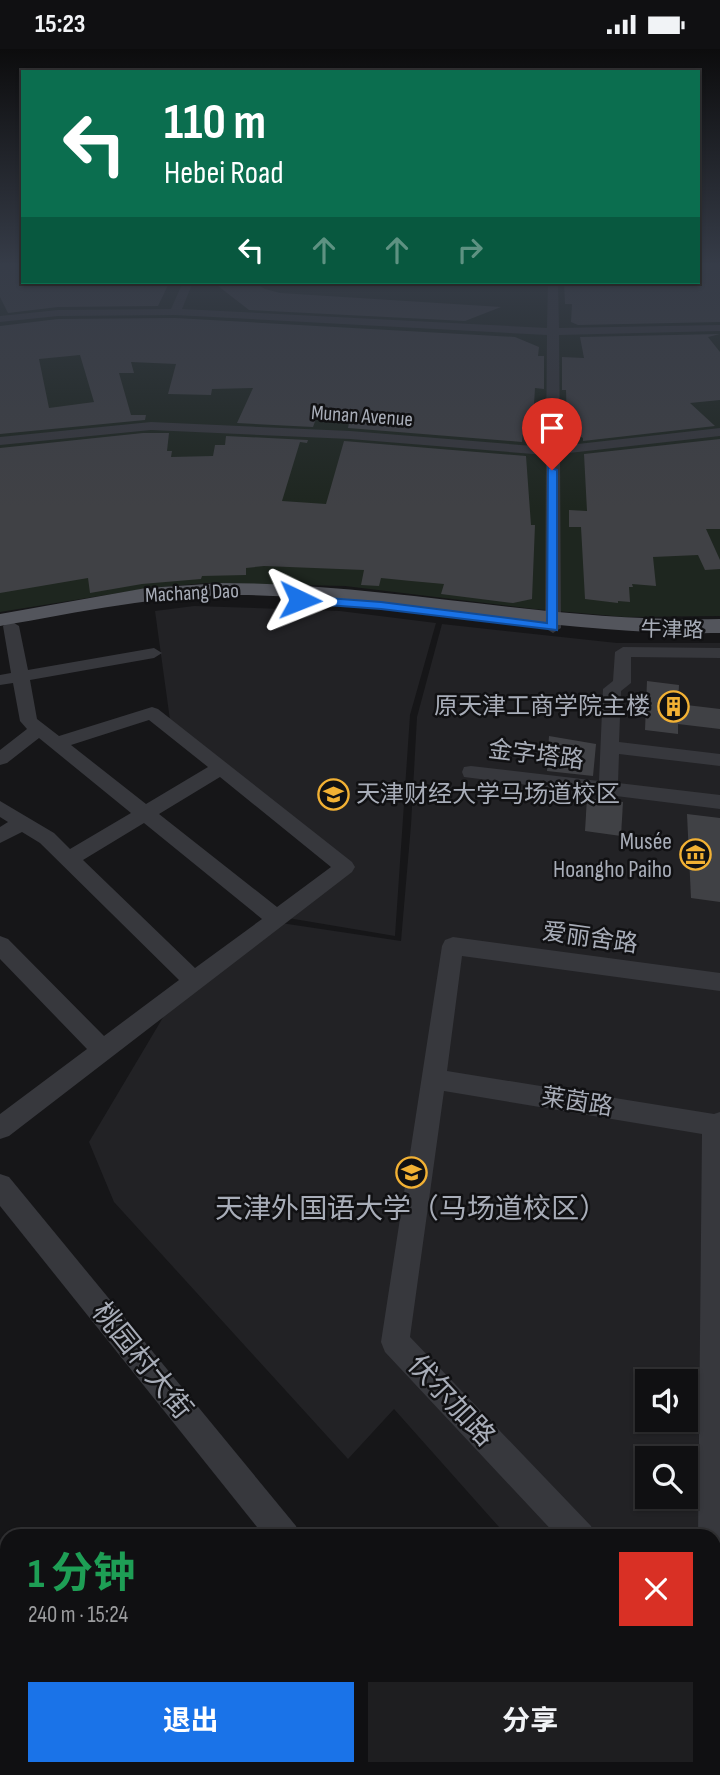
<!DOCTYPE html>
<html lang="zh">
<meta charset="utf-8">
<style>
:root{--surface:#101012;--page:#1e1e20;--text:#f1f3f6;--muted:#9c9d9f;--line:#303032;--accent:#1a73e8}
body{margin:0;font-family:"Sofia Sans Condensed","Noto Sans SC",sans-serif;background:var(--page);color:var(--text);height:100vh;display:flex;flex-direction:column;font-size:26px;white-space:nowrap}
*{box-sizing:border-box;margin:0}
p{font-size:23px;color:var(--muted)}
.icon{flex:none;width:38px;height:38px;fill:none;stroke:currentColor;stroke-width:2;stroke-linecap:round;stroke-linejoin:round}
.map{position:relative;flex:1;overflow:hidden}
.panel{position:absolute;left:0px;top:1480px;width:721px;height:247px;display:flex;flex-direction:column;background:var(--surface);border-radius:21px 21px 0 0;box-shadow:0 2px 5px #0004,0 0 0 2px var(--line)}
.panel>*{flex:none}
.guide{position:absolute;left:21px;top:21px;width:679px;height:214px;border-radius:0px;box-shadow:0 2px 5px #0004,0 0 0 2px var(--line);background:#0b6e4f;color:#fff;overflow:hidden}
.fabs{position:absolute;left:635px;top:1320px;display:grid;gap:14px}
.fabs a{display:grid;place-items:center;width:63px;height:63px;border-radius:0px;background:var(--surface);box-shadow:0 2px 5px #0004,0 0 0 2px var(--line);font-size:35px}
.pin{position:absolute;display:grid;place-items:center;width:60px;height:60px;color:#fff;margin:-72px -30px;border-radius:50% 50% 50% 0;rotate:-45deg;box-shadow:0 0 7px #0007}
.pin .icon{rotate:45deg}
.me{position:absolute;width:77px;margin:-38px;rotate:92deg;stroke-linejoin:round;filter:drop-shadow(0 0 5px #0008)}
.turn{display:flex;align-items:center;gap:24px;height:147px;padding:0 28px;font-size:32px}
.turn .icon{width:91px;height:91px;stroke-width:2.5}
.turn b{display:block;font-size:49px;line-height:60px}
.lanes{display:flex;align-items:center;height:66px;padding:0 28px;background:#0003;justify-content:center;gap:35px;direction:ltr}
.lanes .off{opacity:.35}
.round{display:grid;place-items:center;flex:none;width:74px;height:74px;border-radius:0px;background:var(--page)}
.headline{display:flex;align-items:center;justify-content:space-between;height:119px;padding:0 28px}
h1{font-size:42px;font-weight:700;line-height:52px;color:#1e9e55}
.cta{display:flex;gap:14px;margin-top:auto;padding:14px 28px}
.cta a{flex:1;height:80px;border-radius:0px;background:var(--accent);color:#fff;font-size:28px;font-weight:700;line-height:80px;text-align:center}
.cta a+a{background:var(--page);color:var(--text)}
.status{display:flex;justify-content:space-between;align-items:center;height:49px;padding:0 35px;background:var(--surface);direction:ltr}
.status svg{height:19px;fill:currentColor}
.map>svg:first-child{display:block}
.built{fill:#222225;fill-rule:evenodd}
.green{fill:#1e261f}
.building{fill:#404145;fill-rule:evenodd}
.lines{fill:none;stroke-linecap:round;stroke-linejoin:round}
.minor{fill:#37383d;fill-rule:evenodd}
.major{fill:#53555c;fill-rule:evenodd}
.route{fill:#1a73e8;stroke:#114b97;stroke-width:2}
.labels{text-anchor:middle;dominant-baseline:central;stroke-width:5;stroke-linejoin:round;paint-order:stroke}
.far-street-label{font-size:21px;fill:#a8adb8;stroke:#111113}
.poi-label{font-size:24px;fill:#a8adb8;stroke:#111113;text-anchor:end}
.street-label{font-size:24px;fill:#a8adb8;stroke:#111113}
.near-poi-label{font-size:28px;fill:#a8adb8;stroke:#111113}
.near-street-label{font-size:28px;fill:#a8adb8;stroke:#111113}
</style>
<div class="status"><b>15:23</b><svg viewBox="0 0 49 12"><path d="M0 12V9h3v3zM5 12V6h3v6zM10 12V3h3v9zM15 12V0h3v12zM26 1h20v11H26zM47 4h2v5h-2z"/></svg></div>
<div class="map">
<svg width="720" height="1726" viewBox="0 0 720 1726">
<rect width="100%" height="100%" fill="#161618"/>
<!-- built -->
<g class="built">
<polygon points="194,557 340,562 436,574 410,666 395,887 288,869 354,819 170,671 155,562"/>
<path d="M442,575L617,594H720V1726L712,1720L714,1488L507,1487L394,1360L348,1410L114,1153L89,1093L171,955L281,874L401,892L411,776L417,668ZM648,1332H686V1370H648ZM648,1409H686V1447H648Z"/>
</g>
<!-- green -->
<polygon class="green" points="0,217 23,233 698,233 720,217 720,567 625,568 534,560 345,537 206,534 150,539 0,563"/>
<!-- building -->
<g class="building">
<polygon points="0,217 23,217 23,233 169,234 158,257 58,258 8,264 0,248"/>
<polygon points="698,217 720,217 720,273 578,276 571,273 572,255 565,255 564,233 698,233"/>
<polygon points="213,233 253,233 265,240 280,244 501,258 465,272 249,261"/>
<path d="M175,269L515,288L539,298L538,307H544V340L535,339L533,372L524,371L522,393L348,379L350,369L317,367L313,378L237,374L253,339L212,340L211,346L168,345L176,315L131,313L134,324H119L131,366H146L145,371L0,385V277L58,270ZM80,306L94,353L49,359L39,310Z"/>
<polygon points="720,285 708,288 720,303 720,351 690,354 715,377 583,392 583,389 567,379 566,341 562,341 562,308 584,309 580,288"/>
<polygon points="143,384 169,384 167,402 172,402 171,408 213,407 215,396 225,396 226,387 308,391 307,394 300,393 282,452 326,455 344,392 526,407 531,476 535,476 532,550 513,554 441,545 444,535 411,532 381,529 379,537 361,536 364,521 264,517 246,519 246,526 202,527 201,530 142,535 90,544 88,529 0,544 0,399"/>
<polygon points="720,390 720,480 706,480 720,511 720,520 705,521 698,506 653,508 656,537 632,535 633,538 629,538 630,553 618,552 618,554 585,550 581,478 569,478 569,461 587,462 584,405"/>
<polygon points="647,632 679,636 678,655 720,660 720,680 678,675 678,685 645,681"/>
<polygon points="549,687 596,695 593,727 547,722"/>
<polygon points="587,749 623,753 621,787 585,782"/>
<polygon points="687,765 720,769 720,853 691,849"/>
</g>
<g class="lines">
<!-- minor -->
<g class="minor">
<polygon points="183,233 193,233 182,260 547,279 548,233 558,233 559,279 720,276 720,282 559,286 560,397 720,379 720,387 560,405 561,579 553,584 545,579 546,406 350,390 151,381 0,396 0,388 151,373 350,382 546,398 547,286 175,266 58,267 0,273 0,267 58,261 171,260"/>
<path d="M11,572L19,577L28,621L154,599L162,604L154,609L30,631L37,670L59,687L152,658L158,660L352,813L355,818L352,823L9,1087L0,1090V1065L87,1000L0,910V887L8,890L104,987L179,931L40,794L22,783L0,794V778L8,773L0,768V752L54,784L70,800L131,764L39,689L7,714L0,716V701L27,680L20,672L13,634L0,636V626L11,624L3,577ZM149,671L208,718L146,755L71,696ZM220,728L331,818L277,858L159,765ZM144,774L262,870L195,919L83,811Z"/>
<polygon points="623,598 720,599 720,609 631,608 631,634 621,642 619,693 720,705 720,717 619,705 618,734 720,746 720,760 464,728 462,723 464,718 471,717 599,732 603,640 613,632 615,603"/>
<polygon points="453,888 720,924 720,942 462,907 447,1022 714,1065 720,1063 720,1572 714,1574 714,1488 698,1488 702,1085 444,1042 410,1288 591,1477 595,1488 558,1488 385,1303 381,1293 442,897 445,891"/>
<polygon points="0,1125 9,1128 296,1477 300,1488 265,1488 0,1157"/>
<polygon points="454,1720 490,1720 493,1726 456,1726"/>
</g>
<!-- major -->
<path class="major" d="M222,534C389,534 553,574 720,570V584C559,587 402,548 241,546C159,546 80,563 0,577V565L146,539Z"/>
</g>
<!-- sky -->
<linearGradient id="sky" x2="0" y2="1"><stop stop-color="#0c0c0d"/><stop offset="0.47" stop-color="#363c48"/><stop offset="1" stop-color="#363c48" stop-opacity="0"/></linearGradient>
<rect width="720" height="459" fill="url(#sky)"/>
<!-- route -->
<polygon class="route" points="548,418 557,421 557,581 381,560 300,554 294,551 300,547 381,553 547,574"/>
<!-- icons -->
<defs>
<symbol id="building-ring" viewBox="-11 -11 22 22"><circle r="9.5" fill="#111113" stroke="#f2b134" stroke-width="1.5"/><path d="M-4-6H4V6H1V3H-1V6H-4ZM-2.5-4.3h1.7v1.8h-1.7ZM.8-4.3h1.7v1.8H.8ZM-2.5-1h1.7V.8h-1.7ZM.8-1h1.7V.8H.8Z" fill="#f2b134"/></symbol>
<symbol id="university-ring" viewBox="-11 -11 22 22"><circle r="9.5" fill="#111113" stroke="#f2b134" stroke-width="1.5"/><path d="M0-5L7-2L0 1L-7-2ZM-4 1L0 2.5L4 1V4Q0 6-4 4Z" fill="#f2b134"/></symbol>
<symbol id="museum-ring" viewBox="-11 -11 22 22"><circle r="9.5" fill="#111113" stroke="#f2b134" stroke-width="1.5"/><path d="M0-6L6-3V-2H-6V-3ZM-5-1h2V3h-2ZM-1-1h2V3h-2ZM3-1h2V3H3ZM-6 4H6V6H-6Z" fill="#f2b134"/></symbol>
</defs>
<g fill-rule="evenodd">
<use href="#building-ring" x="656" y="640" width="35" height="35"/>
<use href="#university-ring" x="316" y="728" width="35" height="35"/>
<use href="#museum-ring" x="678" y="788" width="35" height="35"/>
<use href="#university-ring" x="394" y="1106" width="35" height="35"/>
</g>
<g class="labels">
<!-- far-street labels -->
<g class="far-street-label">
<text transform="translate(362 367) rotate(4)">Munan Avenue</text>
<text transform="translate(192 544) rotate(-3)">Machang Dao</text>
<text transform="translate(672 581) rotate(1)">牛津路</text>
</g>
<!-- poi labels -->
<g class="poi-label">
<text x="650" y="657">原天津工商学院主楼</text>
<text x="356" y="745" text-anchor="start">天津财经大学马场道校区</text>
<text x="672" y="792">Musée<tspan x="672" dy="28">Hoangho Paiho</tspan></text>
</g>
<!-- street labels -->
<g class="street-label">
<text transform="translate(536 706) rotate(7)">金字塔路</text>
<text transform="translate(590 889) rotate(8)">爱丽舍路</text>
<text transform="translate(577 1053) rotate(9)">莱茵路</text>
</g>
<!-- near-poi labels -->
<g class="near-poi-label">
<text x="411" y="1160">天津外国语大学（马场道校区）</text>
</g>
<!-- near-street labels -->
<g class="near-street-label">
<text transform="translate(142 1312) rotate(51)">桃园村大街</text>
<text transform="translate(451 1352) rotate(47)">伏尔加路</text>
</g>
</g>
</svg>
<div class="fabs">
<a><svg class="icon" aria-label="sound" viewBox="0 0 24 24"><path d="M4 9h4l5-4v14l-5-4H4zM17 9q2 3 0 6"/></svg></a>
<a><svg class="icon" aria-label="search" viewBox="0 0 24 24"><circle cx="10" cy="10" r="6"/><path d="M15 15l6 6"/></svg></a>
</div>
<div class="pin" style="left:552px;top:421px;background:#d93025"><svg class="icon" aria-label="arrive" viewBox="0 0 24 24"><path d="M6 21V4h12l-3 4 3 4H6"/></svg></div>
<svg class="me" style="left:300px;top:551px" viewBox="-20 -20 40 40"><path d="M0-17L14 15 0 8-14 15z" fill="#1a73e8" stroke="#fff" stroke-width="4"/></svg>
<div class="guide">
<div class="turn"><svg class="icon" aria-label="left" viewBox="0 0 24 24"><path d="M17 20v-9H6M10 6l-5 5 5 5"/></svg><div><b>110 m</b>Hebei Road</div></div>
<div class="lanes"><svg class="icon" aria-label="left" viewBox="0 0 24 24"><path d="M17 20v-9H6M10 6l-5 5 5 5"/></svg><svg class="icon off" aria-label="ahead" viewBox="0 0 24 24"><path d="M12 20V5M6 11l6-6 6 6"/></svg><svg class="icon off" aria-label="ahead" viewBox="0 0 24 24"><path d="M12 20V5M6 11l6-6 6 6"/></svg><svg class="icon off" aria-label="right" viewBox="0 0 24 24"><path d="M7 20v-9h11M14 6l5 5-5 5"/></svg></div>
</div>
<section class="panel">
<div class="headline"><div><h1>1 分钟</h1><p>240 m · 15:24</p></div><a class="round" style="background:#d93025;color:#fff"><svg class="icon" aria-label="close" viewBox="0 0 24 24"><path d="M6 6l12 12M18 6L6 18"/></svg></a></div>
<div class="cta"><a>退出</a><a>分享</a></div>
</section>
</div>
